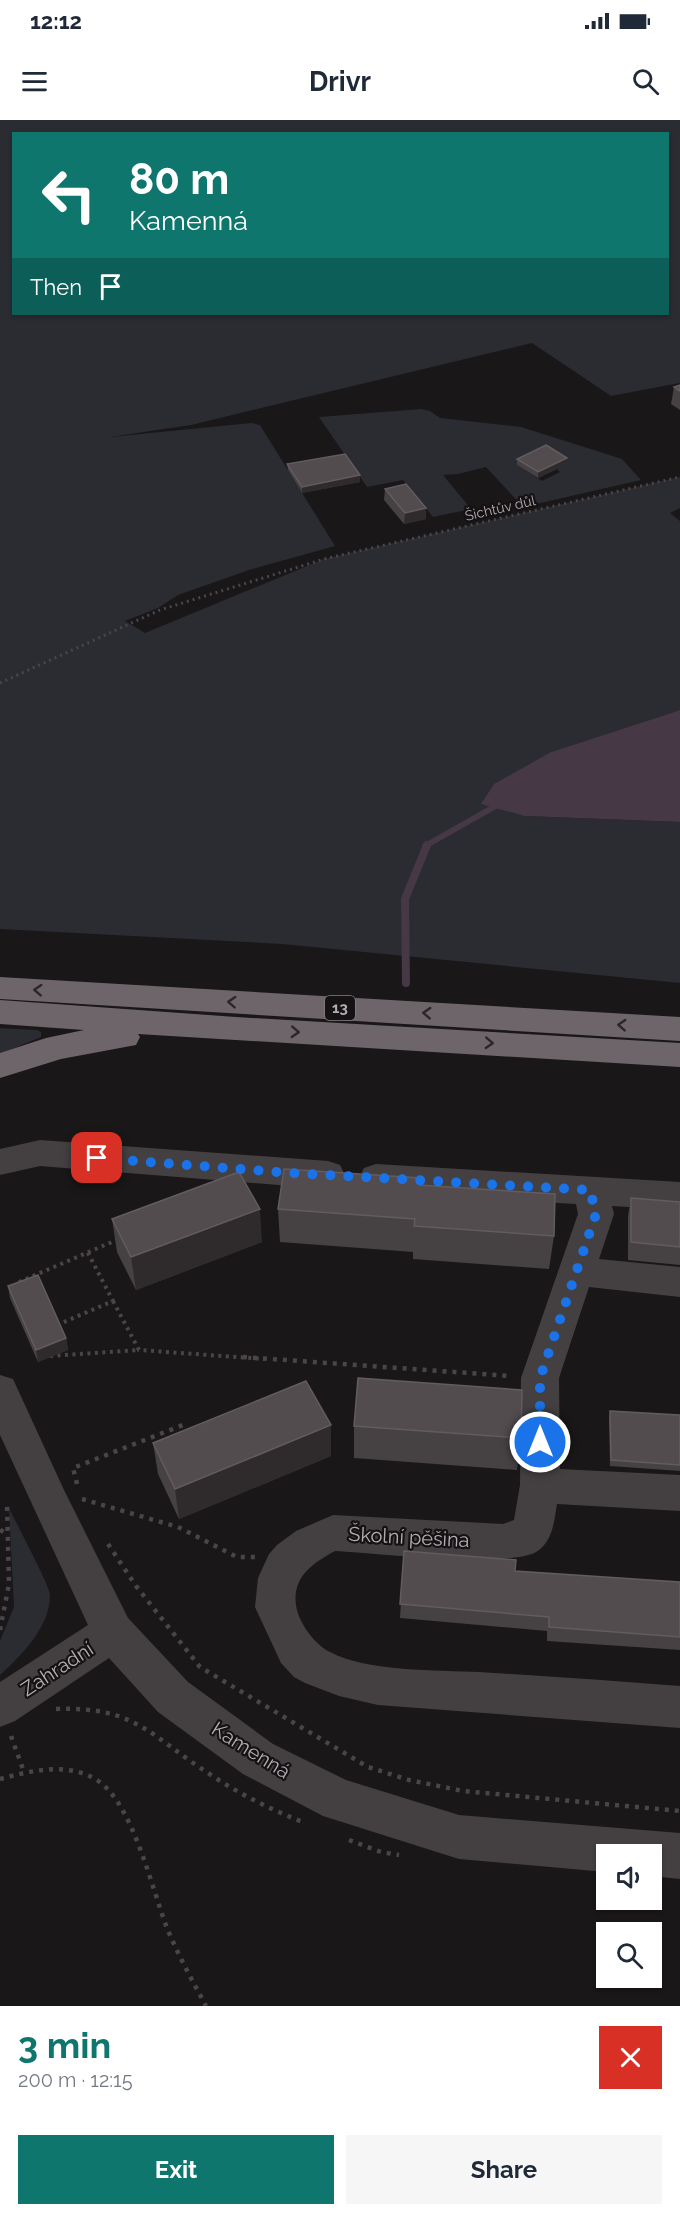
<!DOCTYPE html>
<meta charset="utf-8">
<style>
:root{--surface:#fff;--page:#f6f6f7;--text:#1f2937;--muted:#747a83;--accent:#0f766e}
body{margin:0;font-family:Raleway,sans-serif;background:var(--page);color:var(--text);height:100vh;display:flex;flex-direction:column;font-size:22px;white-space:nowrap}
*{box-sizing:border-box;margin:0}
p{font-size:20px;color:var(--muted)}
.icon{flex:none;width:33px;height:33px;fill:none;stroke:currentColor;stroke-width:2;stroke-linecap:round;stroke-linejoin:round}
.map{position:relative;height:1886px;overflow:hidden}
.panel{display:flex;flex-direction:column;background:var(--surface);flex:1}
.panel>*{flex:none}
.banner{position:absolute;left:12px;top:12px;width:657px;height:183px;border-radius:0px;box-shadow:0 2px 4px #0004;background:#0f766e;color:#fff;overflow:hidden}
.buttons{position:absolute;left:596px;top:1724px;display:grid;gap:12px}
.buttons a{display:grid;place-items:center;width:66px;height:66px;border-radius:0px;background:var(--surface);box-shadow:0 2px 4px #0004;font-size:30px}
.pin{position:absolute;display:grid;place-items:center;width:51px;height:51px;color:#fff;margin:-26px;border-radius:12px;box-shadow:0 3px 9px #0006}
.me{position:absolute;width:66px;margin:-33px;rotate:0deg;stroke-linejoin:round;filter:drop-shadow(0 0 4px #0008)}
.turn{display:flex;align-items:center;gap:21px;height:126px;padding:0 18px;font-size:27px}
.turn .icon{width:78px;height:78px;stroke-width:2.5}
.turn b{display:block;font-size:42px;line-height:51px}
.then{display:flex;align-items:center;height:57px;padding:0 18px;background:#0003;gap:12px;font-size:22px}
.round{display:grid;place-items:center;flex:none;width:63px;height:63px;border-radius:0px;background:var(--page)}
.headline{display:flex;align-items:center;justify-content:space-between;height:102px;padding:0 18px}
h1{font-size:36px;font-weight:700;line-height:45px;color:var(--accent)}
.action{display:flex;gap:12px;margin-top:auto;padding:12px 18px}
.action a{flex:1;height:69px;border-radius:0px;background:var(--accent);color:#fff;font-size:24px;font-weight:700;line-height:69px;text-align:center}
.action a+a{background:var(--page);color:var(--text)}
.status{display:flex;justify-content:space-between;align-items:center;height:42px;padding:0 30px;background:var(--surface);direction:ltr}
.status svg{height:16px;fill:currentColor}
header{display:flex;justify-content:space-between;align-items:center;height:78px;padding:0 18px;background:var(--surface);font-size:27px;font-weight:700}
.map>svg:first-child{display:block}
.green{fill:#2a2c32;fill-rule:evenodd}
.water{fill:#463845}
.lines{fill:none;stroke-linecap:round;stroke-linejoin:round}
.stream-far1{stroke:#463845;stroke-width:6}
.stream{stroke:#463845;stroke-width:8}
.path-far2{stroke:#4b4549;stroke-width:3;stroke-dasharray:2 4;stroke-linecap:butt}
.path-far1{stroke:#4b4549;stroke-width:4;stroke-dasharray:3 4.5;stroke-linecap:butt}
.path{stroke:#4b4549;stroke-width:4.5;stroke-dasharray:4 6;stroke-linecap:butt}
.minor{fill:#444042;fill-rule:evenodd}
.highway{fill:#6e656a;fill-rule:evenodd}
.wall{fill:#464143}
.shaded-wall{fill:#2f2b2d}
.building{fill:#534c4f;stroke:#625b5f;stroke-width:1.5}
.oneway{stroke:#2a2729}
.route{stroke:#1a73e8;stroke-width:10;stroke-dasharray:0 18}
.labels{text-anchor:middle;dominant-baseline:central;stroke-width:4.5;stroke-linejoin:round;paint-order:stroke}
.far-street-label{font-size:14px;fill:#b7abb3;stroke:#141213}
.shield{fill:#141213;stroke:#867d83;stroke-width:1.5}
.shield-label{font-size:15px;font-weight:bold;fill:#b7abb3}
.near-street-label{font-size:20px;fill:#b7abb3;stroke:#141213}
</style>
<div class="status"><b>12:12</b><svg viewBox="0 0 49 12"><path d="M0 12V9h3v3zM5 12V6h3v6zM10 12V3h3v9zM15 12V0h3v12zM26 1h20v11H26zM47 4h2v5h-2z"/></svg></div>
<header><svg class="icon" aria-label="menu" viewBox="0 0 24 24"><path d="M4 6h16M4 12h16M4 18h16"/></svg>Drivr<svg class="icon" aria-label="search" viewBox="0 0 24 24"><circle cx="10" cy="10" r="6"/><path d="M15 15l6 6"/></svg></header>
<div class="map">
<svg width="680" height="1886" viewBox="0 0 680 1886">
<rect width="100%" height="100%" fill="#191718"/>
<!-- green -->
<g class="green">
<path d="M0,0H680V263L611,276L532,223L191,305L110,317L251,303L260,305L335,426L249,450L178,475L158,488L125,501L145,513L324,439L680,357V388L670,393L680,401V590L551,632L525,696L680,702V863L282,824L0,809ZM14,14H668V194H14Z"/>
<path d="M421,289L430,291L440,298L521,307L597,331L622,339L641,360L523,387L486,347L458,354L443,355L471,389L433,397L403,360L367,367L319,297ZM566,344L557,349L560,352L542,361L517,345Z"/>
<polygon points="0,908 37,910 41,912 41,917 0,934"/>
<path d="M9,1388C15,1401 50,1466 50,1475C50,1507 22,1535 0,1555V1521L14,1487Z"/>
</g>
<!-- water -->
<polygon class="water" points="680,590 680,702 525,696 481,684 494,664 551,632"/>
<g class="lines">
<!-- stream-far1 -->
<polyline class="stream-far1" points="425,726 501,683"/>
<!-- stream -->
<polyline class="stream" points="406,863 405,779 427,725"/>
<!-- path-far2 -->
<polyline class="path-far2" points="0,563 160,490 324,439 680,357"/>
<!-- path-far1 -->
<g class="path-far1">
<polyline points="19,1162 119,1119"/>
<polyline points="113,1181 139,1230 264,1239"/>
<polyline points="57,1205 113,1181 87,1131"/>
<polyline points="50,1236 139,1230"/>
</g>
<!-- path -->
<g class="path">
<polyline points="243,1237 511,1256"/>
<polyline points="77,1364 73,1348 183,1305 187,1313"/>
<polyline points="82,1379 178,1407 237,1437 255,1437"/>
<polyline points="0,1410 8,1414"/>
<polyline points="108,1424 136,1466 200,1547 368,1647 409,1660 463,1671 680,1691"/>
<polyline points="0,1510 9,1464 7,1384"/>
<path d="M56,1589C136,1586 150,1616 211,1655C241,1675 272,1690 305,1703"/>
<polyline points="11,1616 24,1652"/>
<path d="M0,1659C33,1650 72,1641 101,1663C134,1689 152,1769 167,1808C178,1835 192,1860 206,1886"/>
<polyline points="349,1720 381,1732 399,1735"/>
</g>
<!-- minor -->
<g class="minor">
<polygon points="40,1020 328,1041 340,1045 345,1055 340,1065 328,1069 40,1046 0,1055 0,1029"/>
<path d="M376,1044L680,1062V1090L612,1086L614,1094L599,1139L680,1147V1177L589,1167L559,1258L560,1349L680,1355V1391L557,1384C554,1401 553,1422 536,1432C509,1448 373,1433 335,1431C313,1443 292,1457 296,1485C298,1502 315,1525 330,1532C367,1552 437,1550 479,1552C546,1556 613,1561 680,1566V1608L378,1585L339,1576L305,1563L294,1557L281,1543L255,1487L258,1458L269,1434L277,1425L296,1411L333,1395L503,1404L514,1400L520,1365L521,1258L578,1094L576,1084L376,1072L364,1068L359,1058L364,1048Z"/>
<polygon points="0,1255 13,1259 64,1370 128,1498 188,1562 273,1624 346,1660 459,1695 680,1713 680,1759 651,1756 651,1734 606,1734 606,1752 459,1739 323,1696 243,1654 158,1592 109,1538 15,1601 0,1607 0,1562 88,1505 0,1315"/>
</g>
<!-- highway -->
<g class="highway">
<polygon points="0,857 680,897 680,921 0,879"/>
<polygon points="0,880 236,897 680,923 680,947 138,914 140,917 136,925 61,939 0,958 0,933 46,918 84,910 0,904"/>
</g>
</g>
<!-- wall -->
<g class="wall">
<polygon points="680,265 680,290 671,284 674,267"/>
<polygon points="517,339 567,344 538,358 517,345"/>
<polygon points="287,344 360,362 302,373 288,350"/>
<polygon points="385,369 426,399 404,404 384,380"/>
<polygon points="419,1065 554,1116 549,1149 413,1139 413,1132 280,1122 278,1089"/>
<polygon points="631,1078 680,1082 680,1145 628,1140 628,1096"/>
<polygon points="112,1099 262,1122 136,1170 117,1132"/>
<polygon points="8,1166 66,1218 68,1230 38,1242 10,1178"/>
<polygon points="610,1291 680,1295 680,1351 610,1346 609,1297"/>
<polygon points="354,1306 521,1318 517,1350 354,1338"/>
<polygon points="153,1323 331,1336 179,1399 158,1354"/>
<polygon points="404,1431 515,1451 680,1462 680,1530 547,1521 547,1511 400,1498"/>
</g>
<!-- shaded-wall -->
<g class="shaded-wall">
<polygon points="567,338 567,344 538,358 538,352"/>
<polygon points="360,355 360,362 302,373 302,367"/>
<polygon points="426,388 426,399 404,404 405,393"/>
<polygon points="260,1089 262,1122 136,1170 131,1137"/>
<polygon points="66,1218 68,1230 38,1242 36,1230"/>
<polygon points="331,1305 331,1336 179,1399 175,1369"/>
</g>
<!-- building -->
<g class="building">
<polygon points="680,265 680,271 674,267"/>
<polygon points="546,325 567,338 538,352 517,339"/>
<polygon points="345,334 360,355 302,367 287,344"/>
<polygon points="406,364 426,388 405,393 385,369"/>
<polygon points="284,1049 420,1058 419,1065 555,1074 554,1116 414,1106 415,1099 278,1089"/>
<polygon points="239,1052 260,1089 131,1137 112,1099"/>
<polygon points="631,1078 680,1082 680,1127 631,1122"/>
<polygon points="38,1155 66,1218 36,1230 8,1166"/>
<polygon points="358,1258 522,1270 521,1318 354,1306"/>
<polygon points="306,1261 331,1305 175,1369 153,1323"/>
<polygon points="610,1291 680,1295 680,1345 611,1340"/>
<polygon points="404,1431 516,1440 515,1451 680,1462 680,1517 549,1507 549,1497 400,1484"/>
</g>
<!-- one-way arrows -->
<defs><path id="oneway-chevron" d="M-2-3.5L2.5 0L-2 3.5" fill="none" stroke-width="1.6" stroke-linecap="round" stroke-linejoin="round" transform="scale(1.5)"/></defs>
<g class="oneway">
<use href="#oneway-chevron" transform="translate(38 870) rotate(-177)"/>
<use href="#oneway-chevron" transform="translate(232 882) rotate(-177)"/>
<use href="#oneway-chevron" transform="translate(427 893) rotate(-177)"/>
<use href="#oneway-chevron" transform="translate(622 905) rotate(-177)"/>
<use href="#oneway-chevron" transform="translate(295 912) rotate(3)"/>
<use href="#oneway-chevron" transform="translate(489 923) rotate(3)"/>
</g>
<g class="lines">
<!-- route -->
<polyline class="route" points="97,1038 291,1053 590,1070 596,1094 540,1258 540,1322"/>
</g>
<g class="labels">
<!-- far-street labels -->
<g class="far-street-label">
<text transform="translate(500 388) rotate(-13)">Šichtův důl</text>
</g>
<!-- shield labels -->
<rect class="shield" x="325" y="876" width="30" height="24" rx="4.5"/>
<g class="shield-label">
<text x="340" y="888">13</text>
</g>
<!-- near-street labels -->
<g class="near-street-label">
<text transform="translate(409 1417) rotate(3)">Školní pěšina</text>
<text transform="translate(57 1549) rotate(-33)">Zahradní</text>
<text transform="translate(251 1630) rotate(32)">Kamenná</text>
</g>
</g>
</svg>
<div class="buttons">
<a><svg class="icon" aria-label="sound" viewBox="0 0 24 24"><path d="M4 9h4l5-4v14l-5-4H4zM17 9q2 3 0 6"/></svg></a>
<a><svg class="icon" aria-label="search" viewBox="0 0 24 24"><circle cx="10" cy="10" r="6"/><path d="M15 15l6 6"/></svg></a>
</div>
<div class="pin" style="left:97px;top:1038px;background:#d93025"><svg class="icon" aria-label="arrive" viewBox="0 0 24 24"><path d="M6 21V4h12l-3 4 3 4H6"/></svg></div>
<svg class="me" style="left:540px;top:1322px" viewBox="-20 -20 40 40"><circle r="17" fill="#1a73e8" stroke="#fff" stroke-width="3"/><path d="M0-11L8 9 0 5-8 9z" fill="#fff"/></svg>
<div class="banner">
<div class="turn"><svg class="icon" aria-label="left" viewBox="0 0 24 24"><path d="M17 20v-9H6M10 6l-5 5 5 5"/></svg><div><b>80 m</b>Kamenná</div></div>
<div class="then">Then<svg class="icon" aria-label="arrive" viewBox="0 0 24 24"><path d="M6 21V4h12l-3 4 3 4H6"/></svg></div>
</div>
</div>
<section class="panel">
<div class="headline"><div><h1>3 min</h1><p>200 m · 12:15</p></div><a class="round" style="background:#d93025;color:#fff"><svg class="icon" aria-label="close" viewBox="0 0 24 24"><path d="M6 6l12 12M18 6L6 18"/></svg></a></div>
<div class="action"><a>Exit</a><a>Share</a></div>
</section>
